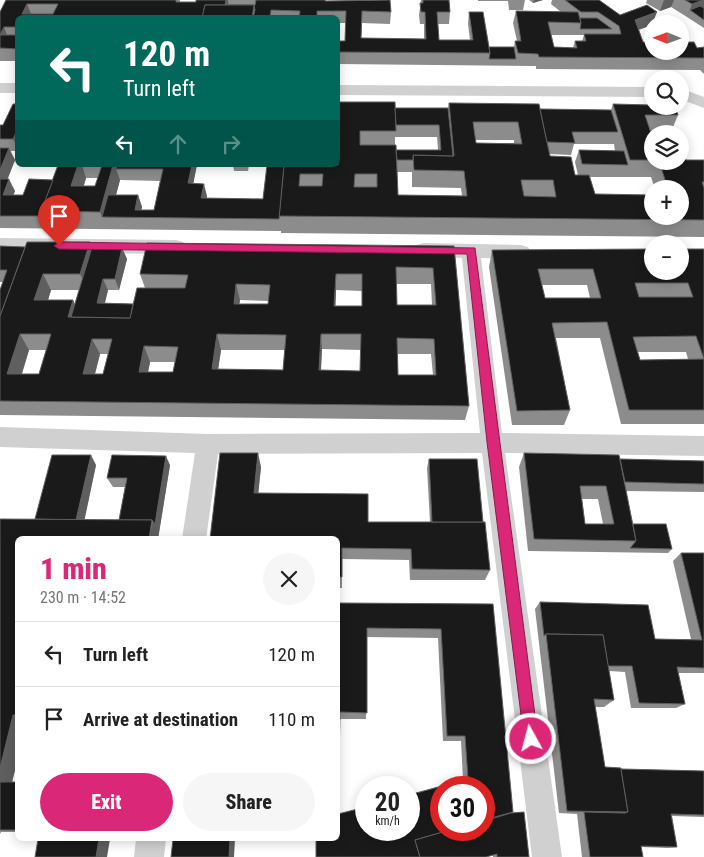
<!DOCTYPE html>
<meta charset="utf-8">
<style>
:root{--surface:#fff;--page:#f6f6f6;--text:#222;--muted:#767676;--line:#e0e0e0;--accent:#db2777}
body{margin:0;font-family:"Roboto Condensed",sans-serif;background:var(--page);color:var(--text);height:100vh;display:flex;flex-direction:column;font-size:19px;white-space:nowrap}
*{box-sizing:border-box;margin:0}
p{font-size:16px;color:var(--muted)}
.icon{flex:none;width:28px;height:28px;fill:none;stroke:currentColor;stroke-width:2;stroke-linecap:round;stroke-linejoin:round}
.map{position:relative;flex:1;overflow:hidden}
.sheet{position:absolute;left:15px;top:536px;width:325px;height:305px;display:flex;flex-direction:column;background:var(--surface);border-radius:8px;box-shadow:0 2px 12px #0003}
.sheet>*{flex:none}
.hud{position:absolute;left:15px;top:15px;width:325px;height:152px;border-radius:8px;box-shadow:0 2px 12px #0003;background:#00695c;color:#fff;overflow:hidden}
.needle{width:32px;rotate:271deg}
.fabs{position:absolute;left:644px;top:15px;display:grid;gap:10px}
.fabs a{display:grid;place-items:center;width:45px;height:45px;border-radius:50%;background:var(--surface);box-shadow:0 2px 12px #0003;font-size:25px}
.speed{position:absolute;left:355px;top:776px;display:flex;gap:10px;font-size:25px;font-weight:700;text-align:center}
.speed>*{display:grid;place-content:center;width:65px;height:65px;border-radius:50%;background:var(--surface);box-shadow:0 2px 12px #0003;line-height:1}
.speed small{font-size:12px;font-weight:400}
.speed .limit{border:8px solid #d22;background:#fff;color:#111}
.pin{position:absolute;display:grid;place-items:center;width:42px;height:42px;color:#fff;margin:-51px -21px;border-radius:50% 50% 50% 0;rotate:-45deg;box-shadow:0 0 5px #0007}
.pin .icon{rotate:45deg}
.me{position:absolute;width:55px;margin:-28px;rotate:353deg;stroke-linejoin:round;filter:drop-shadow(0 0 4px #0008)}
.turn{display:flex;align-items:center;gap:18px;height:105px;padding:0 25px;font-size:22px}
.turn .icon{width:65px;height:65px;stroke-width:2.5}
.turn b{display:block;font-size:35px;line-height:42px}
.lanes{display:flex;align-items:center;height:48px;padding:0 25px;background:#0003;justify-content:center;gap:25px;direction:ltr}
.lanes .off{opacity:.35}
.round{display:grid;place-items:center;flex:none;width:52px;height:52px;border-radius:26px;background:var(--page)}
.overview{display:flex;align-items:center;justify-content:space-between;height:85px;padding:0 25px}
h1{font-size:30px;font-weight:800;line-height:38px;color:var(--accent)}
.cta{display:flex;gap:10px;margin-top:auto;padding:10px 25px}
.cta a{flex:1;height:58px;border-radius:30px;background:var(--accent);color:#fff;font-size:20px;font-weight:800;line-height:58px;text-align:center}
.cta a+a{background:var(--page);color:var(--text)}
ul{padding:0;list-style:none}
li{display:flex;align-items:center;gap:15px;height:65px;padding:0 25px;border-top:1px solid var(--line)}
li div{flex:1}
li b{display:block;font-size:19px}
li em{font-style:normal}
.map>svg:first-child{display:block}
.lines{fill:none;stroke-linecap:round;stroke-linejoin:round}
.minor{fill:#d0d0d0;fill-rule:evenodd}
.wall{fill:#8c8c8c;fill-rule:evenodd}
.shaded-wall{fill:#5f5f5f}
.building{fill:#1a1a1a;stroke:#5f5f5f;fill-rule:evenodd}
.route{fill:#db2777;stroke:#8e194d}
</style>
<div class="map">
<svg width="704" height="857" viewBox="0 0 704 857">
<rect width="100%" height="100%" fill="#fff"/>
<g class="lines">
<!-- minor -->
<g class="minor">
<rect x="0" y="83" width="18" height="10"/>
<polygon points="338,85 652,87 652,97 338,95"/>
<polygon points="680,88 704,97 704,108 680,99"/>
<polygon points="0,238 176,240 183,242 185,247 183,252 176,254 0,252"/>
<polygon points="423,243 521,245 528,247 531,252 528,257 521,259 481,258 502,433 704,436 704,456 505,453 562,857 532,857 482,453 218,454 206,539 182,539 195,453 0,447 0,427 208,434 480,433 462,258 416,255 414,250 416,245"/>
<polygon points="136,839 166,839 164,857 134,857"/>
</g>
</g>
<!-- wall -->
<g class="wall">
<path d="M6,0H180V2H196V0H326V1L391,12L390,24L362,23L361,38L424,39V24H420L419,15L421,0H449L450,12L449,24H438L439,40H470L468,24L469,12L489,47H514L515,41H517L513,23L516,11L561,12L551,4L552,0H599L620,15L652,24V25L639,30L643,42L697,48L704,47V74L700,70L536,69V66L338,64V41H345V23H338V18H18V61H0V12ZM551,35H584L582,41H575L573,48L554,47Z"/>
<polygon points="478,0 525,0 523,10 509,10 508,1 478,1"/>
<polygon points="529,0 543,0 533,3"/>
<polygon points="647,0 704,0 704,28 687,17 671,7 660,11 646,3"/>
<path d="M338,102L395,108H448L449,103L540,109L611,110L613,104L678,115L671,132H651L652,136V161L704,160V237L281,233V231L0,228V125H3L18,104V151H10L15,160L7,179L15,191L13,195H23L53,180L58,165H197L193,183L207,196L206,198L263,199L267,165H338ZM395,137H437L438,150H396L395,145ZM476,140H514V143H476ZM574,144H614L615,151L579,150L575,162L578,175H575L550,156L549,154L571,155ZM397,172H412V187L461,188L462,196L398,195ZM590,177H651L655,189H680L652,216L595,194ZM86,178H98L95,186H84ZM120,180L160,181L154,210H141L142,207L138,195H116Z"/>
<polygon points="233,165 249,165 248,171 234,171"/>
<path d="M90,242L92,247L122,248L127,259L119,290H108L105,303L133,304L145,288L140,274L454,246L469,406L465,420L0,415V290L3,282H0V246L25,247ZM396,284H431L432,305H397ZM51,290H79L75,305L73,300H48ZM336,290L362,291V306H335ZM240,300L269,301L268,304H239ZM322,349L361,350L360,371L321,370ZM29,350H46L39,374H22ZM221,350H285L283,370L218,369ZM100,354H108L103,374H95ZM398,354H431L433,375H398ZM150,362H175L173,372H148Z"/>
<path d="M704,249V424H621L600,338H556L570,410L564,425H512L489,267L492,250ZM542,285H587L590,298H545ZM638,352H686L688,359L640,360Z"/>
<path d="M524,453L620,459L704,461V492L626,491L633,524L672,549L668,553L528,551L519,467ZM582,499H598L603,524H585Z"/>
<polygon points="429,459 483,522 490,570 485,580 410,580 409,560 342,559 342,588 338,588 338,539 210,539 261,467 258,493 368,522 430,522 427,468"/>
<polygon points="96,465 84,520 119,520 125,487 113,487 107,478 170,465 158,539 18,539 18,758 12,782 18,782 18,832 1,832 0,834 0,519 35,519"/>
<polygon points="681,553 704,553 704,673 678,673 685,704 676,708 631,708 625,672 609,671 614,700 604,707 595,707 605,767 621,769 704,771 704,817 672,816 677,847 668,848 641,847 643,857 582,857 577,814 559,813 535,609 540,602 655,639 691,639 673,561"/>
<path d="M338,603L493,604L511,813L529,857H493V855L316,857ZM367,637L438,638L443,741H461L463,780L338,814L340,719H366Z"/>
</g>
<!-- shaded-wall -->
<g class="shaded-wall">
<polygon points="226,0 228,0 229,8 225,5"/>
<polygon points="534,0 543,0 533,3"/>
<polygon points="664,0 674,0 671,7 660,11"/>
<polygon points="703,0 704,0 704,10 690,10 687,17 692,4"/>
<polygon points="27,4 32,16 22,14"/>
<polygon points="657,12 652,25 631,32 635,20"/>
<polygon points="4,27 9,40 0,35"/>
<polygon points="18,128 18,149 13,139"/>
<polygon points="9,148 15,160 3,191 0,186 0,170"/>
<polygon points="78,165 82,165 86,178 78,203 71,186"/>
<polygon points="113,165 121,165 116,169 120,180 110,217 102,217 100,212"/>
<polygon points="192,165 197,165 191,195 188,183"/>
<polygon points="9,179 15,191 9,207 3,195"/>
<polygon points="204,184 207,196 204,210 201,198"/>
<polygon points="138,195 142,207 140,217 135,210"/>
<polygon points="90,242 96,259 88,290 80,274"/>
<polygon points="122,248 127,259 119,290 115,279"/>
<polygon points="43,274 51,290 43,316 34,300"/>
<polygon points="336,274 336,290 335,322 334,306"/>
<polygon points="103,279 108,290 102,314 97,303"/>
<polygon points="236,284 240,300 237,320 234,304"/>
<polygon points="73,300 80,316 68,317"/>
<polygon points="20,334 29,350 17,389 7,374"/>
<polygon points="217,334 221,350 216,384 212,369"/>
<polygon points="321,334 322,349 320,385 319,370"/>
<polygon points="92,339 100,354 91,389 83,374"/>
<polygon points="144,346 150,362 145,387 139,372"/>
<polygon points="258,453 261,467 257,506 254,493"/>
<polygon points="91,455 96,465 82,532 75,523"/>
<polygon points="166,456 170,465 158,539 149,539"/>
<polygon points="13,715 18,717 18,758 11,786 0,783 0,768"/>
<polygon points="99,839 110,839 107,857 96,857"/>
<polygon points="230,839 235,839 234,857 229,857"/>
</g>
<!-- building -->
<g class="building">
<path d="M6,0H176V2H196V0H226L225,5H255L256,0H325V1L390,0L391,12L362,11L361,38L426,39L425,12H421L420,3H423V0H449L450,12H437L439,40H473L469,12H483L490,53L338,52V41H345L346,11H317V18H299L300,11L271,10L270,18H253L255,10L254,5H205L202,18L129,16L128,18H18V27H4L0,35H18V49L0,48V12ZM27,4H58L53,14H22Z"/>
<polygon points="565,0 599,0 620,15 647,5 657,12 635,20 643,42 652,42 652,51 680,51 680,42 694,42 697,48 704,47 704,58 539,57 538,54 518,53 515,41 521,41 516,11 578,12 581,23 548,22 554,47 577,48 575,41 586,41 584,34 621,34 619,26 598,12 581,12"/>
<polygon points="685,0 703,0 692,4"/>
<polygon points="205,5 254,5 252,18 222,16 222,18 202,18"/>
<polygon points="700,6 704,8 704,20 690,10"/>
<polygon points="580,18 597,18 612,29 580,29 581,23"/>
<polygon points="489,47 514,47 516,59 489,59 490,53"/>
<path d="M338,102H395L396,131H360V145H396L398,195L467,196L464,171L414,170L413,155L454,156L449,103L539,104L550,156L571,157L575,175H589L595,194L652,195V216H680V189H668L659,161H680V148H682L686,160H704V182H702L704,188V220L279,216L284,165H338ZM473,122H518L522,144L476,143ZM300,174H323L322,186H299ZM355,174H377V187H354ZM521,180H553L556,197L524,196Z"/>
<polygon points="13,104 18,104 18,128 13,139 0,139 0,125 3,125"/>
<polygon points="613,104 652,105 652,106 675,106 678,115 645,115 652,136 652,160 630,160"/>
<polygon points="395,108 448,108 453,156 413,155 413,160 397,160 396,150 441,150 439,125 396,125"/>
<polygon points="540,109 611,110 618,132 572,132 575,143 547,142"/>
<polygon points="0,148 9,148 0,170"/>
<polygon points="579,150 624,151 628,165 582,164"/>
<polygon points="58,165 78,165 71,186 95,186 102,165 113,165 100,212 41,211"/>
<polygon points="117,165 192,165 188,183 204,184 201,198 263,199 267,165 284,165 279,219 102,217 108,195 138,195 135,210 154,210 163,169 116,169"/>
<polygon points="0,179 9,179 3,195 23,195 29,179 53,180 41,211 44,216 0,216"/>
<path d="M27,242H90L80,274H43L34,300H73L68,317L130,318L137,288H185L188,275L140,274L147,243L454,246L469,406L0,401V316ZM396,267L433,268L436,305H397ZM336,274H362V306H334ZM236,284L270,285L268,304H234ZM20,334H51L39,374H7ZM217,334L286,335L283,370L212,369ZM321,334H361L360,371L319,370ZM397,338L434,339L436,375H398ZM92,339H112L103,374H83ZM144,346L178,347L173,372H139Z"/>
<polygon points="0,246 25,247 0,316 0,290 7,270 0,270"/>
<polygon points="92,247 122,248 115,279 103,279 97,303 133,304 130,318 71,317"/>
<path d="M652,249V271H680V249H704V410H629L607,322L552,323L570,410L517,411L492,250ZM538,269H593L601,298H545ZM635,283H688L693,297H639ZM696,336L704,359L640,360L633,337Z"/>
<polygon points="220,453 258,453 254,493 368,494 368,522 485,522 490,570 412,569 411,549 342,548 342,577 338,577 338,539 210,539"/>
<path d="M524,453L619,455L636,541L534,539ZM580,486H606L614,524H585Z"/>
<polygon points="52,455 91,455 76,520 35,519"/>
<polygon points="112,455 166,456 155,524 152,520 119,520 127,478 107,478"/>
<polygon points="429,459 477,459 483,522 432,522"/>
<polygon points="620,459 704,461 704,484 625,482"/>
<polygon points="0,519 152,520 149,539 108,539 109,537 50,537 50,539 18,539 18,715 13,715 0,768"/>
<polygon points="633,524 666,524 672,549 630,548 636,541"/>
<polygon points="681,553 704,553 704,668 677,667 685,704 639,703 632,666 608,666 603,635 546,634 544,636 540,602 648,605 655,639 702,640"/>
<path d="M338,603L493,604L513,812L484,820V788H441V830H450L415,840L420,857H316V839H338ZM367,628L441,629L447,736H465L468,779L409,795V830H366V807L338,814L340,712L367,713Z"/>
<polygon points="546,634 603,635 614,700 594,699 605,767 621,768 628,812 567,811"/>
<polygon points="621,769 704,771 704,815 671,814 677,847 641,846 643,857 590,857 584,812 625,813 628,812"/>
<rect x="0" y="782" width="18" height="48"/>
<polygon points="524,812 529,857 497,857 497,854 486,857 420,857 415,840 450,830 484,830 484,821 511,813"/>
<polygon points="38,839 99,839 96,857 35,857"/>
<polygon points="173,839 230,839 229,857 171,857"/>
</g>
<!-- route -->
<polygon class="route" points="59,242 475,248 538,739 536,744 531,746 526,744 524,739 487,442 467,254 59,249 54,246"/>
</svg>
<div class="fabs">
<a><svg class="needle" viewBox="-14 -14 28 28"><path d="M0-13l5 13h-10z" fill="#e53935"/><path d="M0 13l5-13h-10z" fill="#767676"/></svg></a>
<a><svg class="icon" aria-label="search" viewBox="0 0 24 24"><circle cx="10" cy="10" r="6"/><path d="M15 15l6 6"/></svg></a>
<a><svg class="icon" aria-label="layers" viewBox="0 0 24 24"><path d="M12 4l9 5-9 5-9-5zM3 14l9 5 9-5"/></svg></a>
<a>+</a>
<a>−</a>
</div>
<div class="speed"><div>20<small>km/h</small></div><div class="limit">30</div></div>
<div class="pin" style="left:59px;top:246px;background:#d93025"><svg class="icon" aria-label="arrive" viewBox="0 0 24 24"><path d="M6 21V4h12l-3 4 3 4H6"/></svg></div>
<svg class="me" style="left:531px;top:739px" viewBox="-20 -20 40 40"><circle r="17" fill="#db2777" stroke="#fff" stroke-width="3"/><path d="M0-11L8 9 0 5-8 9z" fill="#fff"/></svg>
<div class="hud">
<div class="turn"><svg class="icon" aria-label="left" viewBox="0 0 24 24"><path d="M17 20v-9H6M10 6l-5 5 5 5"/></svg><div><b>120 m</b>Turn left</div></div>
<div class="lanes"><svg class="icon" aria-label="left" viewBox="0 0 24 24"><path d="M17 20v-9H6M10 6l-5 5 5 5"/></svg><svg class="icon off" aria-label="ahead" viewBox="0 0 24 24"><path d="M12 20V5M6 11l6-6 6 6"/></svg><svg class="icon off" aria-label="right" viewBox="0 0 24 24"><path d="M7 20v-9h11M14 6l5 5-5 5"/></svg></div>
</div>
<section class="sheet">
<div class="overview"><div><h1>1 min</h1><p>230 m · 14:52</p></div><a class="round"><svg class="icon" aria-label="close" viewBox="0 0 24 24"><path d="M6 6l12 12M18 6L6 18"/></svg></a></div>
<ul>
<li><svg class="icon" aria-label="left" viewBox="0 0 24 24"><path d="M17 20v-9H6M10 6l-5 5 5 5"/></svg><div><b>Turn left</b></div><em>120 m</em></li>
<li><svg class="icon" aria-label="arrive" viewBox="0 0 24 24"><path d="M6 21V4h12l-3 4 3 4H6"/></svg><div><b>Arrive at destination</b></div><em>110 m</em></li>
</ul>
<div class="cta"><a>Exit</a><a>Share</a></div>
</section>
</div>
